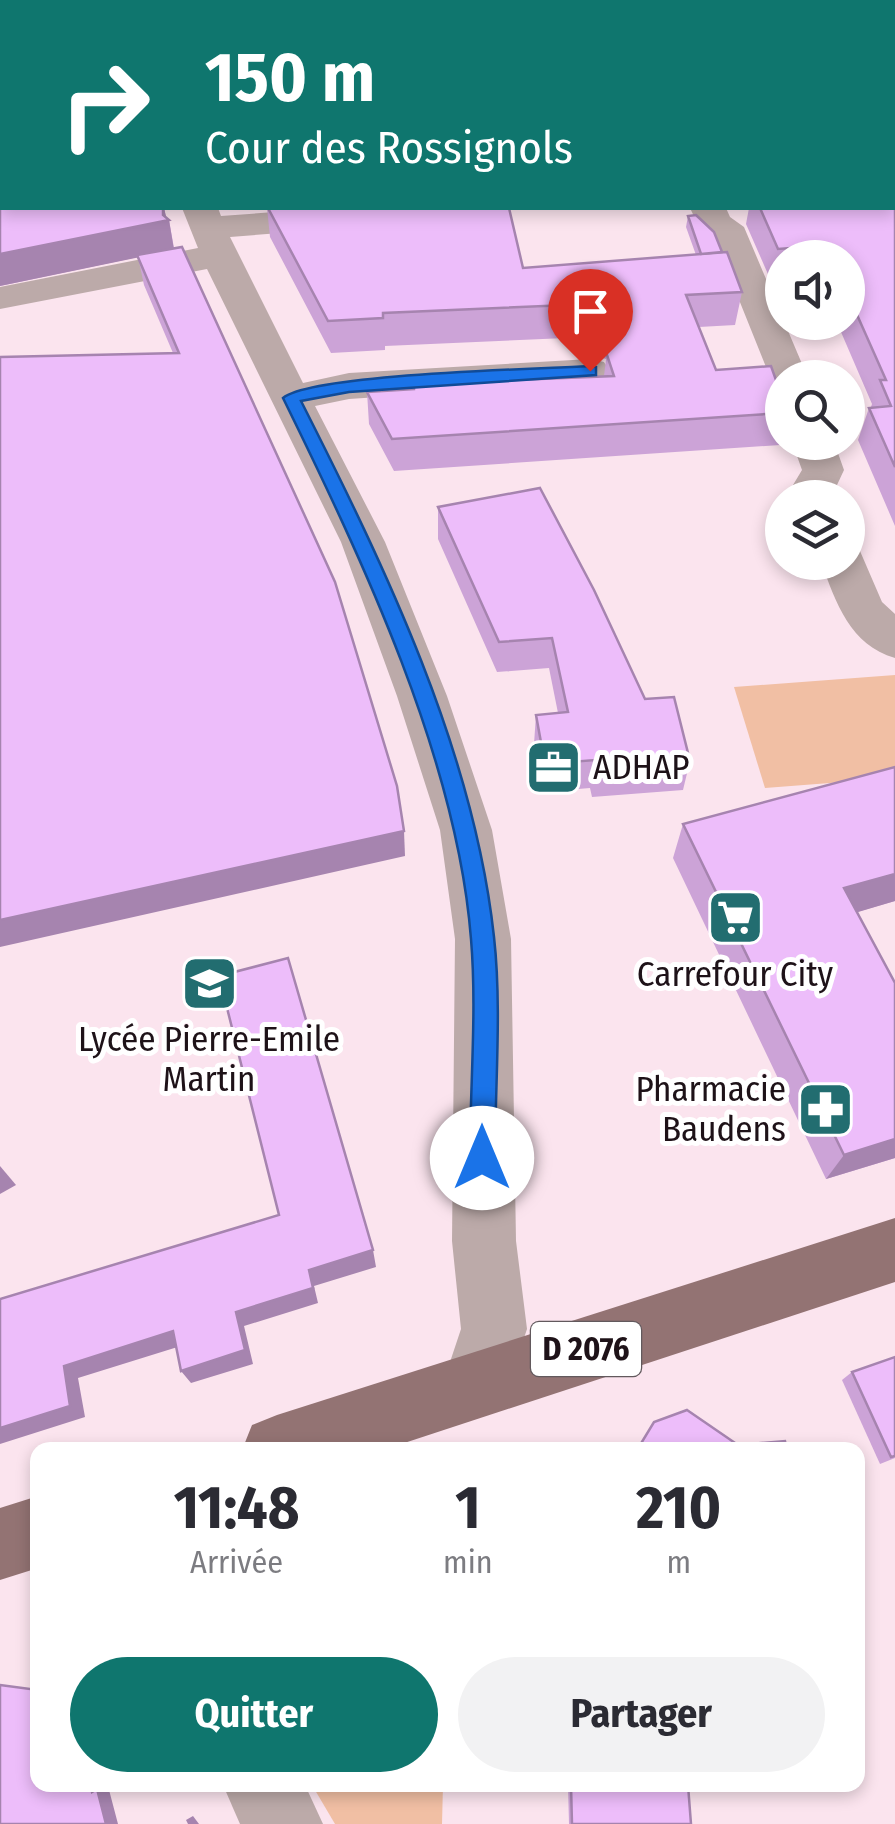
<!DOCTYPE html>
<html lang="fr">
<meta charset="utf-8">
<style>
:root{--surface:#fff;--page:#f2f2f3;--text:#2b2b33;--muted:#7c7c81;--accent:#0f766e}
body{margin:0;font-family:"Fira Sans Condensed",sans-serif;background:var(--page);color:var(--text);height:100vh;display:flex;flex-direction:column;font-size:38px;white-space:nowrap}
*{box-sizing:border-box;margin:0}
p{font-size:32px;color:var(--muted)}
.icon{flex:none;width:55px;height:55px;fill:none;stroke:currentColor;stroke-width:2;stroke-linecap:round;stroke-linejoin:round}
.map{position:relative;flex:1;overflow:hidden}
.side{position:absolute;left:30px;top:1442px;width:835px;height:350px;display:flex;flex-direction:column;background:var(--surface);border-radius:20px;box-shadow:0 5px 15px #0003}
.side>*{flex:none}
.banner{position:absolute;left:0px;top:0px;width:895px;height:210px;box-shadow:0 5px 15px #0003;background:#0f766e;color:#fff;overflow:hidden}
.fabs{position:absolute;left:765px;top:240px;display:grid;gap:20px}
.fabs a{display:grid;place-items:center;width:100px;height:100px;border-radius:50%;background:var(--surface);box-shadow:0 5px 15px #0003;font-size:50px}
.pin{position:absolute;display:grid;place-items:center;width:85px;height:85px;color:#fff;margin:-102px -42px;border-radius:50% 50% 50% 0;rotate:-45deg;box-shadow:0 0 10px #0007}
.pin .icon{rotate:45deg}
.me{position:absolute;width:110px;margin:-55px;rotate:0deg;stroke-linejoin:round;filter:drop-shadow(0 0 8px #0008)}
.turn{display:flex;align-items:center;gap:35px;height:210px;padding:0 40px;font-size:45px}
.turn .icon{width:130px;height:130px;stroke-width:2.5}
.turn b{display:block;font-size:70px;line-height:85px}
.eta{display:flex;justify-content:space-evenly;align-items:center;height:170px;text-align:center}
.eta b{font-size:60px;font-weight:700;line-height:70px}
.button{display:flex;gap:20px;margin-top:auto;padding:20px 40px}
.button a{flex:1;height:115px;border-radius:60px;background:var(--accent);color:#fff;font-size:40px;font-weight:700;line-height:115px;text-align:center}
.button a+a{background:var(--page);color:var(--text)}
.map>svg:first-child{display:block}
.green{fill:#f1bfa4}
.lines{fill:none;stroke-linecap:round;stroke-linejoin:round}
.minor{fill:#bcaaa9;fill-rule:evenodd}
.major{fill:#937373;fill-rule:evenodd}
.wall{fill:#cca3d7}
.shaded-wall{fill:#a684af}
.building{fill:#edbdfa;stroke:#a684af;stroke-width:2.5}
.route{fill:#1a73e8;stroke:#114b97;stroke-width:2.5}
.labels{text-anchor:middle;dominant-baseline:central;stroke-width:10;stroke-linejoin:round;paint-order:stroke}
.shield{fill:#fff;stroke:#62595d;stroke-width:2.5}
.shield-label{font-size:32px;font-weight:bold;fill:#1e1218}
.poi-label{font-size:35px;fill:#1e1218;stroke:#fff}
</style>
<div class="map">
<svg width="895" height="1824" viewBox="0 0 895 1824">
<rect width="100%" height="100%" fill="#fbe4ee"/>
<!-- green -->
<g class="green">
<polygon points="895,675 895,778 765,788 734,687"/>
<polygon points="312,1785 443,1785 442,1824 335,1824"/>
</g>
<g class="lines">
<!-- minor -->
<g class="minor">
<rect x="99" y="0" width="30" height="2"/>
<rect x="152" y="0" width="30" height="2"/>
<polygon points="182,208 218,208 221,216 329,208 358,209 363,217 358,225 345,228 230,237 303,383 349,373 590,359 604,362 610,371 604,380 590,383 349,399 315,406 385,542 447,696 492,830 511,939 516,1241 527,1329 501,1407 477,1417 453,1407 443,1383 461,1329 452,1241 455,939 440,830 397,696 341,542 207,269 0,309 0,287 198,248"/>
<polygon points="690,208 726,208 730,217 744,227 808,378 782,378 782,389 774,387 715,240 701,231"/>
<polygon points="792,442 834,442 844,470 837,485 842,498 798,498 793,485 802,470"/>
<path d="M848,547L860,551L882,602L895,614V658C850,645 836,603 821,562H848Z"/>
<polygon points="223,1785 305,1785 323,1824 240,1824"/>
</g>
<!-- major -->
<g class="major">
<polygon points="895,1218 895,1282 383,1450 242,1450 252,1425 277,1415"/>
<polygon points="38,1496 38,1568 0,1580 0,1508"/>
</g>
</g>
<!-- wall -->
<g class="wall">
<polygon points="0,0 2,208 164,208 166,218 169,220 174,248 405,856 173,353 144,285 138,257 0,286"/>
<polygon points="895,0 895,526 858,440 869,408 871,407 872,404 841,332 833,332 829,322 848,322 848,258 782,258 782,280 771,281 746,224 749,208 892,208 892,2"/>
<polygon points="257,208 509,208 523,268 696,255 686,227 688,216 722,252 742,292 735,325 699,327 716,370 782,397 782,436 780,445 394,471 369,424 367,392 604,376 606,359 595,356 589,337 385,346 385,350 331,353 270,237 267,208"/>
<polygon points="438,507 645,699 690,761 683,790 592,797 590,788 542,792 534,744 536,715 558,713 549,668 497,672 438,539"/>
<polygon points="895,767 895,901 857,912 895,1158 826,1179 673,858 683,824"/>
<polygon points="852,1372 895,1458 880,1464 842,1380"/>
<polygon points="568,1785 688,1785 691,1824 569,1824"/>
</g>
<!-- shaded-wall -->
<g class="shaded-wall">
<polygon points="163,208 164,208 167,220 169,220 174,250 0,286 0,254"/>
<polygon points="404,831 405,856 0,947 0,920"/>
<polygon points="895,874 895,901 828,921 844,888"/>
<polygon points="895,1139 895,1158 826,1179 844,1155"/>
<polygon points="0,1166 16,1185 0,1194"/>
<polygon points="373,1250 376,1267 314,1286 318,1303 244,1326 253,1364 191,1383 181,1371 236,1312 309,1270"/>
<polygon points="173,1331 184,1345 78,1378 85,1417 0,1444 0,1428 64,1366"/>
<polygon points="90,1785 102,1785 102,1787 108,1786 118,1824 106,1824 92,1792"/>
<polygon points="193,1816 199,1824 188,1824 186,1820"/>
</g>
<!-- building -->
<g class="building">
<polygon points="0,0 95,0 95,2 2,2 2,208 163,208 163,215 169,220 0,254"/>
<polygon points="188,0 895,0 895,467 869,408 891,406 880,380 886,380 850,299 848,299 848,258 822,258 817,246 778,249 760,208 892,208 892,2 188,2"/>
<polygon points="268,208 509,208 523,268 727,252 742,292 686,295 716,370 771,366 782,397 782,413 392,439 367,392 414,389 414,384 614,376 606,352 617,336 611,327 598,324 592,304 383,313 383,318 328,321"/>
<polygon points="696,215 714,232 722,252 701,254 688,216"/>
<polygon points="182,247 335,582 397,786 404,831 0,920 0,357 179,353 137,255"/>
<polygon points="540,488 594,590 645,699 674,697 690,761 596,769 595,760 545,764 536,715 568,712 552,638 499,642 438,507"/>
<polygon points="895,767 895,874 844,888 895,983 895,1139 844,1155 683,824"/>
<polygon points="288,958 373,1250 309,1270 313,1288 236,1312 245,1350 181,1371 173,1331 64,1366 70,1406 0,1428 0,1299 279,1215 219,976"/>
<polygon points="895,1357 895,1456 891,1457 852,1372"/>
<polygon points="687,1410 738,1445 785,1441 787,1450 637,1450 654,1422"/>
<polygon points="0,1685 38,1690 38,1785 90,1785 92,1792 97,1789 106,1824 0,1824"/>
<polygon points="571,1785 688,1785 691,1824 572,1824"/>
</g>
<!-- route -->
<path class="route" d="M590,366L596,367V375L349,392L301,401C385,567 474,751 494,937C502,1008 495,1087 495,1158L492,1167L482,1170L473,1167L470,1158C470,1086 477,1011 471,939C457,759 362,559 283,398C312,374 538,369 590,366Z"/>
<!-- icons -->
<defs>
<symbol id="office-square" viewBox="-11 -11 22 22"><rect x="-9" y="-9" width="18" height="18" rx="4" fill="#226d70" stroke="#fff"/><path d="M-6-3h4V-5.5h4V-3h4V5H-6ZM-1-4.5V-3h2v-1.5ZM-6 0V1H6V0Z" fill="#fff"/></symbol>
<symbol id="supermarket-square" viewBox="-11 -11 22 22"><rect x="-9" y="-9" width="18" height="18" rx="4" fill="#226d70" stroke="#fff"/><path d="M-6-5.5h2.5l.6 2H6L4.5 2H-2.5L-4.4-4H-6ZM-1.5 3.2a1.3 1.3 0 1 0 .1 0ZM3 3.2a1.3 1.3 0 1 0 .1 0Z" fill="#fff"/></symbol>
<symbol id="school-square" viewBox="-11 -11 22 22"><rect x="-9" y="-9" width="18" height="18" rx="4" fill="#226d70" stroke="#fff"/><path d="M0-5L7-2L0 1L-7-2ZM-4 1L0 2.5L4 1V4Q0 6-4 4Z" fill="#fff"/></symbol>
<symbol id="pharmacy-square" viewBox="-11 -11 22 22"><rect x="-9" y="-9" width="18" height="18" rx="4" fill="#226d70" stroke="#fff"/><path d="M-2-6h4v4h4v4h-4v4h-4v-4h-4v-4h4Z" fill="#fff"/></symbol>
</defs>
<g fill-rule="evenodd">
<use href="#office-square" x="522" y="736" width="63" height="63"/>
<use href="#supermarket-square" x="704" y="886" width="63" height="63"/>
<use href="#school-square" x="178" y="952" width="63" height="63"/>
<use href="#pharmacy-square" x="794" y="1078" width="63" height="63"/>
</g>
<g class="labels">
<!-- shield labels -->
<rect class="shield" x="531" y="1322" width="110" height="54" rx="8"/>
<g class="shield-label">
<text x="586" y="1349">D 2076</text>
</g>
<!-- poi labels -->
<g class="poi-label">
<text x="593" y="767" text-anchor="start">ADHAP</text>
<text x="735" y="974">Carrefour City</text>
<text x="209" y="1039">Lycée Pierre-Emile<tspan x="209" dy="40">Martin</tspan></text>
<text x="786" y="1089" text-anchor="end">Pharmacie<tspan x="786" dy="40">Baudens</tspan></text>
</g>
</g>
</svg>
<div class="fabs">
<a><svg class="icon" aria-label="sound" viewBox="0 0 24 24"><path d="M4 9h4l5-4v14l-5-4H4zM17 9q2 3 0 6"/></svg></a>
<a><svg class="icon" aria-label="search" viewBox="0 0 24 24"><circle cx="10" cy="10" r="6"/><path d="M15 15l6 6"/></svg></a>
<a><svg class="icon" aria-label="layers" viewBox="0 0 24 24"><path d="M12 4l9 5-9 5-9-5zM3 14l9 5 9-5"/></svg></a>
</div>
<div class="pin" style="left:590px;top:371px;background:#d93025"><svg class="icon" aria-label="arrive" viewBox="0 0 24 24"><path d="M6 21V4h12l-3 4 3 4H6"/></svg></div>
<svg class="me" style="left:482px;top:1158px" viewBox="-20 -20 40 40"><circle r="19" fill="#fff"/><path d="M0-13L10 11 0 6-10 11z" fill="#1a73e8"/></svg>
<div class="banner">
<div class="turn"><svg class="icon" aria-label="right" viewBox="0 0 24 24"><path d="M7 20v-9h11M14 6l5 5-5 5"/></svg><div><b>150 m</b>Cour des Rossignols</div></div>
</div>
<section class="side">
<div class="eta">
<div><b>11:48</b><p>Arrivée</p></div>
<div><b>1</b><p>min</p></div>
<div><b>210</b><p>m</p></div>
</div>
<div class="button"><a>Quitter</a><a>Partager</a></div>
</section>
</div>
